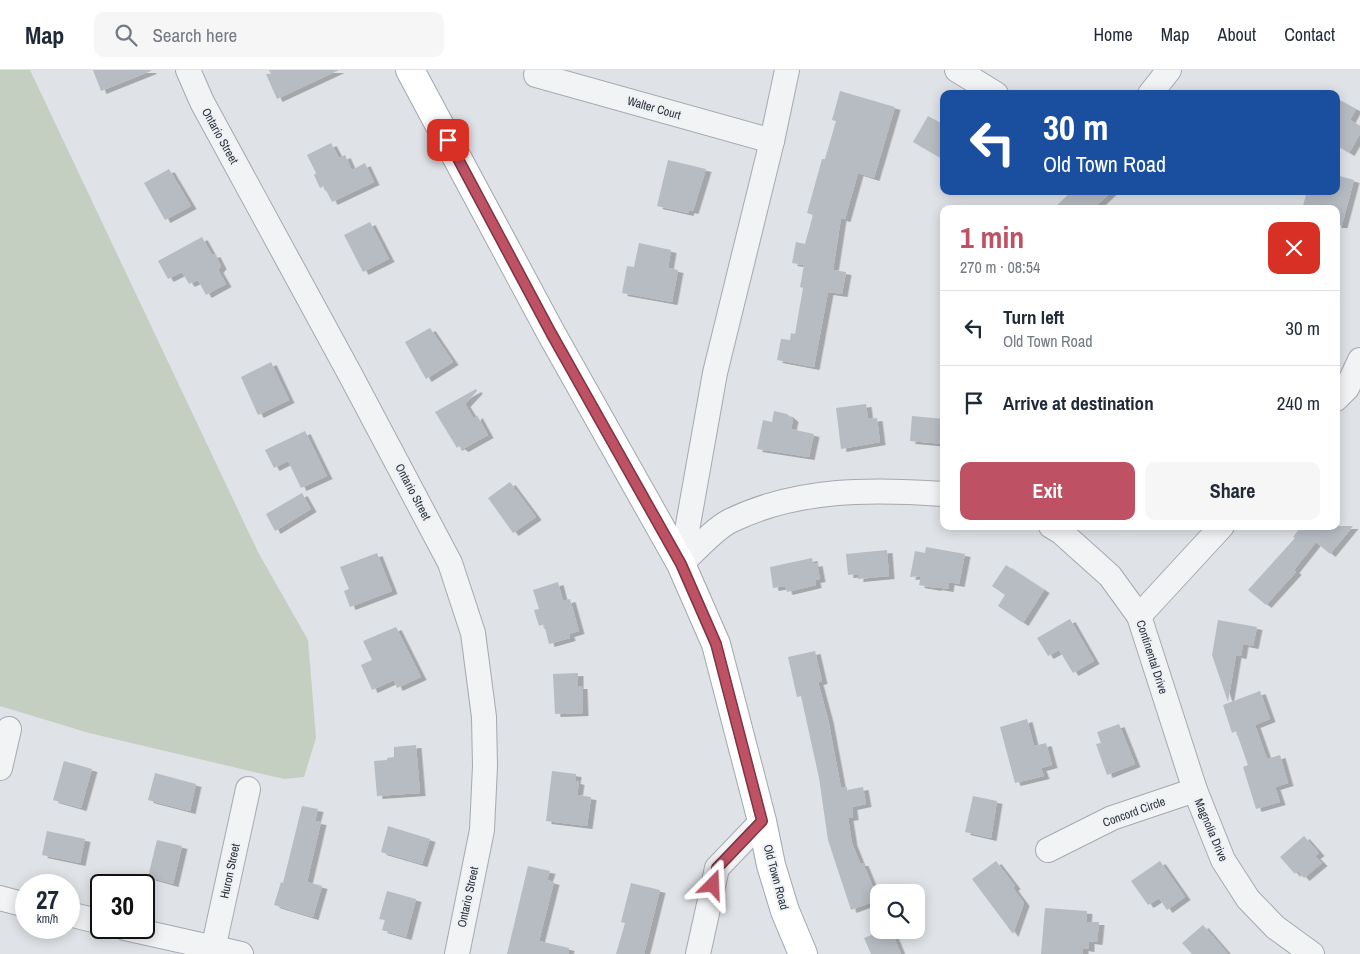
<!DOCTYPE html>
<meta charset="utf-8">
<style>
:root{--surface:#fff;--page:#f6f6f7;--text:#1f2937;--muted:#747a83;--line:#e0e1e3;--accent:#be5264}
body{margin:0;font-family:"Archivo Narrow",sans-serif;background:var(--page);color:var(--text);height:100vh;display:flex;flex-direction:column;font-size:19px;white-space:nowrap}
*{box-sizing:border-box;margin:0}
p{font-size:16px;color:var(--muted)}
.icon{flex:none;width:28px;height:28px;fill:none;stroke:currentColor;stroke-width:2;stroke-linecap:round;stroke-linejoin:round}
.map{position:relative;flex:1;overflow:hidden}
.side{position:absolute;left:940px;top:135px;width:400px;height:325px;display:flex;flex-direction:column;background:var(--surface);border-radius:10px;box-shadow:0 2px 12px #0003}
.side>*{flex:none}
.guide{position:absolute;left:940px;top:20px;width:400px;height:105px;border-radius:10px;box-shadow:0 2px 12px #0003;background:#1a4fa0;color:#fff;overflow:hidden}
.tools{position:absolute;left:870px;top:814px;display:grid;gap:10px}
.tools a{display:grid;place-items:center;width:55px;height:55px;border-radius:10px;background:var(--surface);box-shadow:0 2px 12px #0003;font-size:25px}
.speed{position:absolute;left:15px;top:804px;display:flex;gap:10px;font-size:25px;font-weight:700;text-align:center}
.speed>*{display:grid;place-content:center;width:65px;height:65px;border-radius:50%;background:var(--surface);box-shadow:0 2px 12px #0003;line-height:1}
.speed small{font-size:12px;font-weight:400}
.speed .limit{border:2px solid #111;border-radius:8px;background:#fff;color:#111}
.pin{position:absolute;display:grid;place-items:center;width:42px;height:42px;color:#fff;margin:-21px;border-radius:10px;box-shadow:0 2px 8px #0006}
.me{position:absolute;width:55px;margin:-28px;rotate:21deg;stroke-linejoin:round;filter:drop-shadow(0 0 4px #0008)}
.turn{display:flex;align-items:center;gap:18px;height:105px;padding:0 20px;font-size:22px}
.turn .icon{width:65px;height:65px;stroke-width:2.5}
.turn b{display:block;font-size:35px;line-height:42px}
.round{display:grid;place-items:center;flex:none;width:52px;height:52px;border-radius:10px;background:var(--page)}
.head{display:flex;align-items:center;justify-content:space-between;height:85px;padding:0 20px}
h1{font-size:30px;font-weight:800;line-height:38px;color:var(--accent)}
.cta{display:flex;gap:10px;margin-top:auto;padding:10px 20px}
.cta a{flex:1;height:58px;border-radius:10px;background:var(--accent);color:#fff;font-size:20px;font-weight:800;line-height:58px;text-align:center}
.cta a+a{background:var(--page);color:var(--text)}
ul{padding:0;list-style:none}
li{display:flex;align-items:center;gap:15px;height:75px;padding:0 20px;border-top:1px solid var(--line)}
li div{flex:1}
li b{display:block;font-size:19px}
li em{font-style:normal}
header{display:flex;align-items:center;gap:30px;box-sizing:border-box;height:70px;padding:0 25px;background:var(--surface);border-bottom:1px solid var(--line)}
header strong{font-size:24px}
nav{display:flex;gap:28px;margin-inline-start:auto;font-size:18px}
.search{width:350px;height:45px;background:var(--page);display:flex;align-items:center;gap:12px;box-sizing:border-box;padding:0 18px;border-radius:10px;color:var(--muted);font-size:19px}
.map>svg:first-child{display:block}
.green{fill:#c5cfc1}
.building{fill:#b7bcc3;filter:url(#shadow)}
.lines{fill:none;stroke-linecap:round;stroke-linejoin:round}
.minor-casing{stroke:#a5a9b0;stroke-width:26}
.major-casing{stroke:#a0a7b1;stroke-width:30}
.minor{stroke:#f1f3f5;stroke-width:24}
.major{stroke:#fff;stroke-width:28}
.route-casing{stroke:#7c3541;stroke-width:12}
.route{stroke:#be5264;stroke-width:9}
.labels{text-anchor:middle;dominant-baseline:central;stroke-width:4;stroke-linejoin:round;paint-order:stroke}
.street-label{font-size:12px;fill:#2a313c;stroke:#eef1f4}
</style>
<header>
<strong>Map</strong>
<div class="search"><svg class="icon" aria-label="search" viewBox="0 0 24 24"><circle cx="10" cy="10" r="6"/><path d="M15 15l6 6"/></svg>Search here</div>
<nav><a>Home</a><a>Map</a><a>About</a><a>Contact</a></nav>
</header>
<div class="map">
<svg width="1360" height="884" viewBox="0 0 1360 884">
<defs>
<filter id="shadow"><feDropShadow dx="5.5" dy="3" stdDeviation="0" flood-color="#0004"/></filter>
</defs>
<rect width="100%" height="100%" fill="#dfe2e6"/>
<!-- green -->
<polygon class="green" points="0,0 30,0 258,482 308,570 316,668 304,707 284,709 89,663 0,636"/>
<!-- building -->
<g class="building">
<polygon points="93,0 151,0 151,1 101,21"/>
<polygon points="269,0 339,0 277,29 266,4 271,4"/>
<polygon points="840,21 895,37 874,108 858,103 845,149 841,148 833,200 846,202 842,224 828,222 814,297 777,290 781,269 790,270 791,263 795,264 803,218 800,217 804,195 792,193 796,172 805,174 813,145 807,143 822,89 825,89 836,51 832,50"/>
<polygon points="1336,28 1356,39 1350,50 1360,56 1360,64 1349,83 1336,75"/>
<polygon points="928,46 944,55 944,90 913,72"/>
<polygon points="331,73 339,88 345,85 352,100 365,93 374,112 332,132 324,116 320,118 314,105 316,103 307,85"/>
<polygon points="668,90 706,99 693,141 689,140 688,143 657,136"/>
<polygon points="169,99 191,136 165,150 144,113"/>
<polygon points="1336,105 1354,110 1342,155 1336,155 1336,139 1302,139 1307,121 1336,121"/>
<polygon points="1072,121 1112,121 1093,139 1053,139"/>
<polygon points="370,152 389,189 363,202 344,165"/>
<polygon points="202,167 212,185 215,184 221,196 218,200 226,214 206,225 198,210 189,214 182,202 168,209 158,191"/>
<polygon points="639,173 671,180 668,198 678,200 672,232 622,223 627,196 634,197"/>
<polygon points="430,258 453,292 426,309 405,272"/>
<polygon points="271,292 289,330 258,345 241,307"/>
<polygon points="476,319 477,321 465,334 474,349 477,345 488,365 463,379 459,376 457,378 435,342"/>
<polygon points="866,334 868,349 877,348 880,372 841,379 836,338"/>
<polygon points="774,341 787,344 793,349 791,359 814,364 809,387 757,379 763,350 772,352"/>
<polygon points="912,346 944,349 944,374 910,371"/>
<polygon points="305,361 327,406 301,418 288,391 274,398 265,380"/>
<polygon points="510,412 536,447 513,463 488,428"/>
<polygon points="302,423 311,439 275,461 266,444"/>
<polygon points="1296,456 1353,456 1330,484 1316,472 1294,500 1296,502 1266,535 1248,520 1295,468 1293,467 1299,459"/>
<polygon points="926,477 965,484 959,514 949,512 948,519 936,517 936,518 919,515 921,506 910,507 915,481 925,483"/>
<polygon points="887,480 889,506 858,509 858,504 848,505 846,484"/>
<polygon points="377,483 392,521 350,537 344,521 349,519 340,497"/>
<polygon points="812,488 813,494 817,493 820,509 815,510 816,515 787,522 785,516 773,518 770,497"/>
<polygon points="1006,495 1044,520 1023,553 998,536 1005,525 992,516"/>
<polygon points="558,512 563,531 570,529 579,561 569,564 570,568 549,574 544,554 539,556 534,540 539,539 533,520"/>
<polygon points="1070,549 1094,591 1073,603 1059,580 1048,586 1037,568"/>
<polygon points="1218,550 1257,557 1253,576 1243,574 1241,586 1236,585 1228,632 1212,585"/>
<polygon points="396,557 421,607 397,618 394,610 372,620 361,595 372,590 363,571"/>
<polygon points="815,581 822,611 818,612 828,649 841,718 847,717 847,720 863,717 866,734 852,737 853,747 848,748 852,773 860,793 863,793 875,822 872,822 875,831 851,840 828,770 819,708 801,626 797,627 788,587"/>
<polygon points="578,603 578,616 582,616 583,643 555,644 553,604"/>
<polygon points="1260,621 1270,649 1255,655 1267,689 1280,685 1288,713 1275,717 1280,732 1256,739 1243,697 1248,695 1236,661 1232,663 1223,635"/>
<polygon points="1027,649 1034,676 1046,673 1052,695 1041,698 1044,706 1015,713 1000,657"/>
<polygon points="1119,654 1135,694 1107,705 1096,674 1101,673 1097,662"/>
<polygon points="416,675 420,723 377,726 374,691 387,690 387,688 394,687 394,677"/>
<polygon points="64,691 92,699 81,738 53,730"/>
<polygon points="552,701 576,704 575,711 579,712 577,725 591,727 587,756 546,751"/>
<polygon points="155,703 196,714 190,741 148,730"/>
<polygon points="973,726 997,731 991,768 965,762"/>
<polygon points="302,736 318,739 315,751 321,752 307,812 322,816 313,847 274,835 281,812 283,813"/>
<polygon points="388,756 430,769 422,794 381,782"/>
<polygon points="47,761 85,769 80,793 42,785"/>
<polygon points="1304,766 1319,783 1315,786 1322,793 1304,808 1297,800 1295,804 1280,787"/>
<polygon points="157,770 182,776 173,814 148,807"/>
<polygon points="996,791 1015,816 1013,818 1024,833 1013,864 972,809"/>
<polygon points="1160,791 1185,827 1167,840 1159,828 1148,835 1131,811"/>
<polygon points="528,796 550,801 547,810 554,812 539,871 569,878 568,884 507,884"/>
<polygon points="631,813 660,820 644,884 616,884 625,853 621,852"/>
<polygon points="387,821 416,829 406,867 382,860 385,850 379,849"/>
<polygon points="1045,838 1087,841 1086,852 1099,852 1097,872 1089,871 1089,879 1083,878 1083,884 1041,884"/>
<polygon points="1203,855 1228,884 1192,884 1182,873"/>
<polygon points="884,860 891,860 901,884 871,884 864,868"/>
</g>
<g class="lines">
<defs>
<g id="minor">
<polyline points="188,0 202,32 351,306 450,493 473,563 484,647 485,696 482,760 457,884"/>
<polyline points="957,0 996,24"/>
<polyline points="536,5 772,71"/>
<polyline points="1150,24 1169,0"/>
<polyline points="1336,329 1347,318 1360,290"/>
<polyline points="1051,456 1061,462 1110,506 1139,546 1195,720 1223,790 1248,829 1275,857 1312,884"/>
<polyline points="681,494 715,303 772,71 787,0"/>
<path d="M681,494C695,481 714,459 730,451C797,418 871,419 944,424"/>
<polyline points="1139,546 1222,456"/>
<polyline points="0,698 9,659"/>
<polyline points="1048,780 1112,748 1195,720"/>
<polyline points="0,828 26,835"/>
<polyline points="69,844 101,852"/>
<polyline points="125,858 241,884"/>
<polyline points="212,884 248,719"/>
<polyline points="698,884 717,798 762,751"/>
</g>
<polyline id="major" points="410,0 551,263 681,494 716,574 762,751 771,795 785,841 803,884"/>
</defs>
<!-- minor casing -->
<use href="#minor" class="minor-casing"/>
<!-- major casing -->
<use href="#major" class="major-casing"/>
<!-- minor -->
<use href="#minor" class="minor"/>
<!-- major -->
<use href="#major" class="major"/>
</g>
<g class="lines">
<defs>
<polyline id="route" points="448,70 551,263 681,494 716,574 762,751 717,798 713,815"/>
</defs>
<!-- route casing -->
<use href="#route" class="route-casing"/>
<!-- route -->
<use href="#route" class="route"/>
</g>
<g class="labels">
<!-- street labels -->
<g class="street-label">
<text transform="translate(654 38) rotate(16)">Walter Court</text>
<text transform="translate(220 66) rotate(61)">Ontario Street</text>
<text transform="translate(413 422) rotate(62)">Ontario Street</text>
<text transform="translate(1152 587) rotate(72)">Continental Drive</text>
<text transform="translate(1134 742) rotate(-20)">Concord Circle</text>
<text transform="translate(1211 760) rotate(67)">Magnolia Drive</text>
<text transform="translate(230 801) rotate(-78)">Huron Street</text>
<text transform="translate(776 807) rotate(75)">Old Town Road</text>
<text transform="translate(468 827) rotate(-78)">Ontario Street</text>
</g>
</g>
</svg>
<div class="tools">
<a><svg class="icon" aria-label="search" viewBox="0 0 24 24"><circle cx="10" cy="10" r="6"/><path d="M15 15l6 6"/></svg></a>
</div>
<div class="speed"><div>27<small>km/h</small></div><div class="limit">30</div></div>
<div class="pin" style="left:448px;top:70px;background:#d93025"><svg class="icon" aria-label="arrive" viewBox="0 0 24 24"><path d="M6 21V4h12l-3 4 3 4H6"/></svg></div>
<svg class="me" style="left:713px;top:815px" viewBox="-20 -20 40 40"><path d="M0-17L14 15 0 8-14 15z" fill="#be5264" stroke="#fff" stroke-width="4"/></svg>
<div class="guide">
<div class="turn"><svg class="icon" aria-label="left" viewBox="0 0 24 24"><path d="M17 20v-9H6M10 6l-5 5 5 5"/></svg><div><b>30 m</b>Old Town Road</div></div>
</div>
<section class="side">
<div class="head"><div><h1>1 min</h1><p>270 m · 08:54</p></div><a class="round" style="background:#d93025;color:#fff"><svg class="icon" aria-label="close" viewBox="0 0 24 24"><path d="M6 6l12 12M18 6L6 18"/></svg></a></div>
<ul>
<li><svg class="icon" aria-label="left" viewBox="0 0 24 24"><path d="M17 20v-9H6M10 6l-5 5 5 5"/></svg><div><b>Turn left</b><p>Old Town Road</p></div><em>30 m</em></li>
<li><svg class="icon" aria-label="arrive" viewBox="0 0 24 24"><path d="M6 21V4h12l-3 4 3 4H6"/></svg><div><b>Arrive at destination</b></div><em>240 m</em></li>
</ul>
<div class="cta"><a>Exit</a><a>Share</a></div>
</section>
</div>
